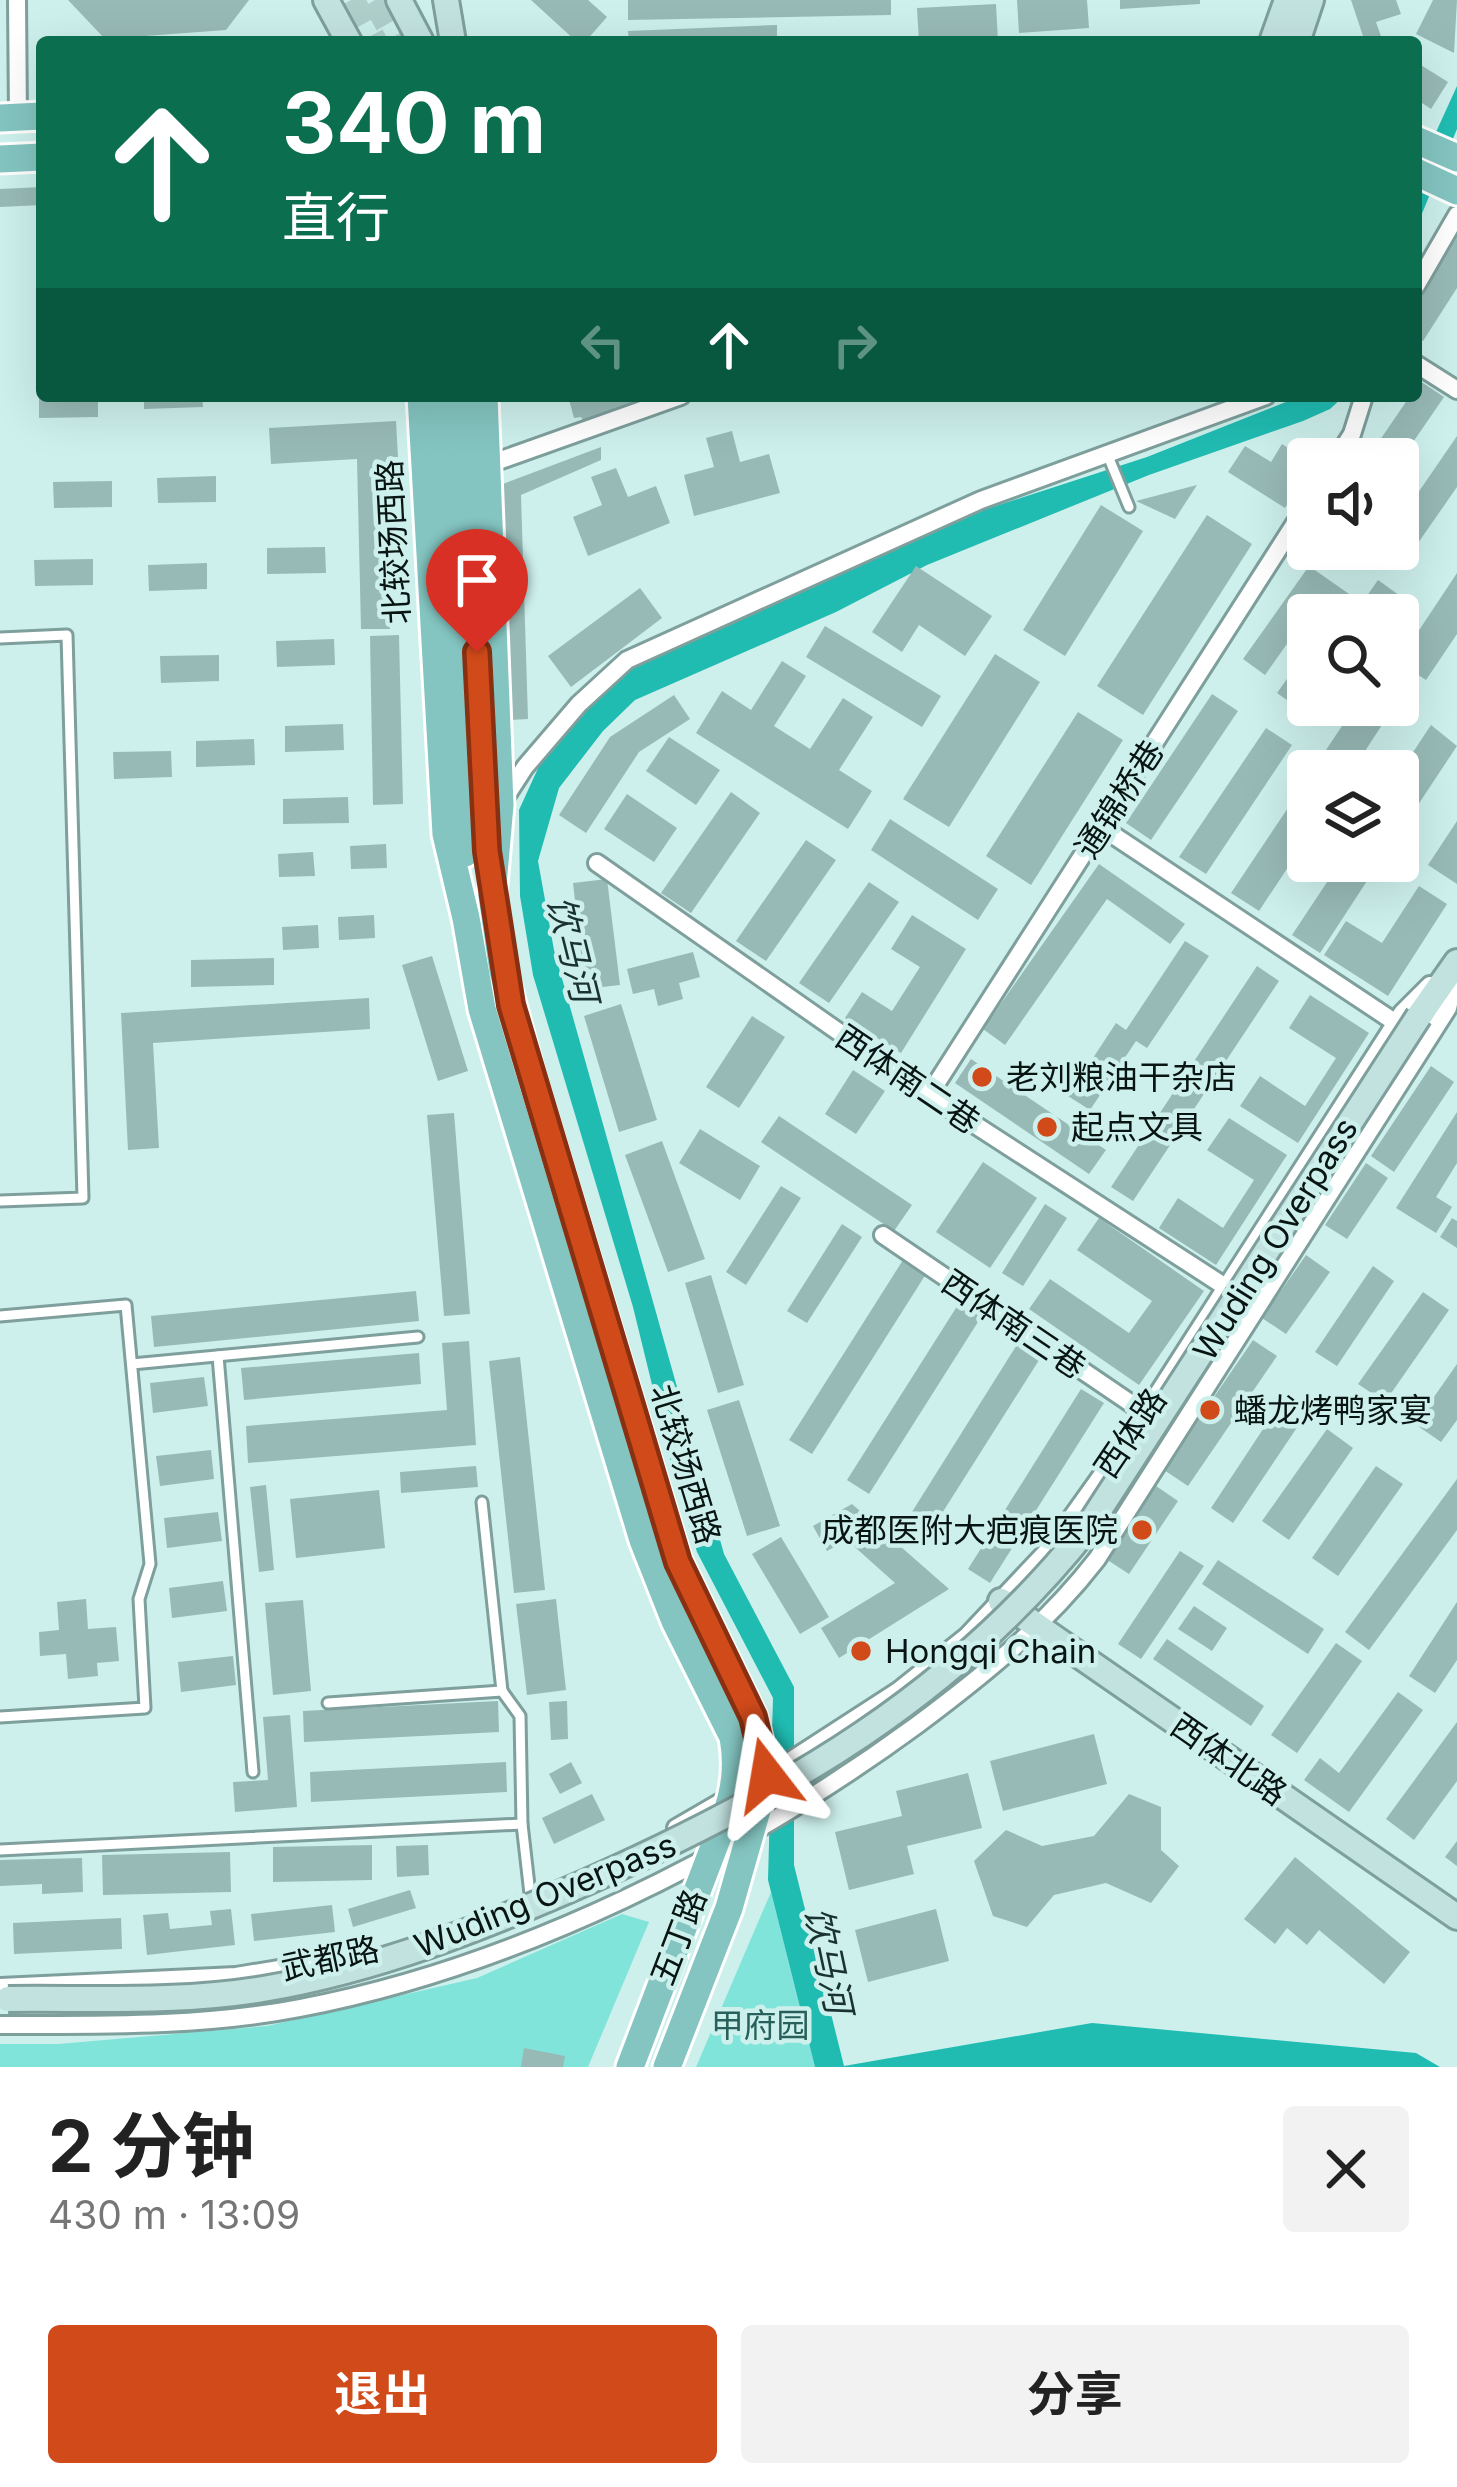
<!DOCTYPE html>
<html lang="zh">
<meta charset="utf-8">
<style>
:root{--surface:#fff;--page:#f2f2f2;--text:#222;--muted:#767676;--accent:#d14a1a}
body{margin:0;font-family:Inter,"Noto Sans SC",sans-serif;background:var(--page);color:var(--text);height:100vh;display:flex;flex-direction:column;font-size:45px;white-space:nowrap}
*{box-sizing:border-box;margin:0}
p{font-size:39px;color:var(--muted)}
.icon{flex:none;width:66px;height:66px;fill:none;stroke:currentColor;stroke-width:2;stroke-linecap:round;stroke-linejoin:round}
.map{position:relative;height:2067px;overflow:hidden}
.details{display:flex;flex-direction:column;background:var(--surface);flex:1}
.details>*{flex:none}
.hud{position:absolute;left:36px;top:36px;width:1386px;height:366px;border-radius:12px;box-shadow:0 12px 48px #0002;background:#0b6e4f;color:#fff;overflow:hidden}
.fabs{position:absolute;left:1287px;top:438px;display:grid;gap:24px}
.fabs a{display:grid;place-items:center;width:132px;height:132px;border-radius:12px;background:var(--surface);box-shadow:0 12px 48px #0002;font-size:60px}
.pin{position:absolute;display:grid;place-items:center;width:102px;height:102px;color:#fff;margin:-123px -51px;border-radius:50% 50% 50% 0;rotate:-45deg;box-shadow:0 0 12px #0007}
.pin .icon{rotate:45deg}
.me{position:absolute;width:132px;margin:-66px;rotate:346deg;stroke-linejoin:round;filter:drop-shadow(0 0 9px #0008)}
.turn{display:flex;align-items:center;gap:42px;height:252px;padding:0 48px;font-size:54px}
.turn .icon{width:156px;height:156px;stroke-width:2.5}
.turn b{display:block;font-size:84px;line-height:102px}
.lanes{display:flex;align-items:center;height:114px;padding:0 48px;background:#0003;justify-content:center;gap:60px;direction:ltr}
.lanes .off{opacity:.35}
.round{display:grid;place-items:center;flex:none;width:126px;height:126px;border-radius:12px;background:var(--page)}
.head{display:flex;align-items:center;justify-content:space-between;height:204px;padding:0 48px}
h1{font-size:72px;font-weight:700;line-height:90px}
.cta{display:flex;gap:24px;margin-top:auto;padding:24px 48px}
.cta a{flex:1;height:138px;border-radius:12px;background:var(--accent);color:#fff;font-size:48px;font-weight:700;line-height:138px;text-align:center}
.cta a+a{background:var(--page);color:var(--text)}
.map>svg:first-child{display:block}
.green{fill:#80e4da}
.water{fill:#20bcb2}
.building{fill:#98bab6}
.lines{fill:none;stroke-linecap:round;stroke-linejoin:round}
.primary-tunnel{stroke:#afcfcb;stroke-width:27;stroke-dasharray:27 14;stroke-linecap:butt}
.lane-casing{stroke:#7e9f9c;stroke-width:15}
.street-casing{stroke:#7e9f9c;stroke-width:22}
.secondary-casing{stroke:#7e9f9c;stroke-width:30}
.primary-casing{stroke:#fff;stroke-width:33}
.lane{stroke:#fff;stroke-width:9}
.street{stroke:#fff;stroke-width:16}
.secondary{stroke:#c2e2e0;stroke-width:24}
.primary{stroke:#84c5c1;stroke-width:27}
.secondary-bridge-casing{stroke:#7e9f9c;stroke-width:30;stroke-linecap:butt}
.secondary-bridge{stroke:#c2e2e0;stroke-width:24}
.route-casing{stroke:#883011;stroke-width:30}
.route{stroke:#d14a1a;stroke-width:21}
.poi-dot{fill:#d14a1a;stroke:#cdf0ec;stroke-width:4.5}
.labels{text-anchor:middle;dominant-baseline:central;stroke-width:9;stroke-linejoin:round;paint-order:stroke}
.street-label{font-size:33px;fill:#081513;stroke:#cdf0ec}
.poi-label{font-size:33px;fill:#081513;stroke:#cdf0ec;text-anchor:start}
.park-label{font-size:33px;fill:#28615c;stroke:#cdf0ec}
.water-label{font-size:36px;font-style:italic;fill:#1b3330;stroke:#cdf0ec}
</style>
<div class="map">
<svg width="1457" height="2067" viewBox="0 0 1457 2067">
<rect width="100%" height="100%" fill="#cdf0ec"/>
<!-- green -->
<g class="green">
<polygon points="771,1892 815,2067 696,2067"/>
<polygon points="622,1914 649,1922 588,2067 0,2067 0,2044 58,2044 267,2026 477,1978"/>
</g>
<!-- water -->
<g class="water">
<polygon points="1457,86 1457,129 1416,228 1416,176"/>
<polygon points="1301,396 1344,396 1330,409 1303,421 1149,475 927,565 836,612 635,700 603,731 559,788 538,861 554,950 724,1554 794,1687 794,1865 844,2066 1092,2023 1416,2053 1440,2067 815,2067 768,1880 773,1698 697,1552 679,1495 633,1307 533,975 520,896 519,810 545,753 592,695 635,660 798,594 940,524 1147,457"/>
</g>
<!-- building -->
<g class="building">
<polygon points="68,0 249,0 226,30 105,39"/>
<polygon points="531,0 588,0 607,17 585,42 577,42"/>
<polygon points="628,0 891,0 891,15 628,20"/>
<polygon points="1017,0 1087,0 1089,28 1019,33"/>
<polygon points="1120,0 1200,0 1200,4 1120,9"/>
<polygon points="1351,0 1396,0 1401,14 1376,22 1383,42 1365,42"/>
<polygon points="1433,0 1457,0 1454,53 1416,34"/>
<polygon points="996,4 998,42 919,42 917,8"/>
<polygon points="777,25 777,42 629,42 628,31"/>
<polygon points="1416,62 1448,82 1431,109 1416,99"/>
<polygon points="42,187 42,205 0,207 0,189"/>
<polygon points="1457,237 1457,288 1423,341 1416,337 1416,302"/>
<polygon points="1420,381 1444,397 1398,464 1398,459 1367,459 1410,396 1416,396"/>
<polygon points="39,396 98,396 98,417 39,418"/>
<polygon points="144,396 202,396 203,407 144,409"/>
<polygon points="568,396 631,396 635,407 584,422 581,417 574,418"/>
<polygon points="396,421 398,457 387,457 390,629 361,629 357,459 271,464 269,428"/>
<polygon points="732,431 740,462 769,454 780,493 694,516 684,475 714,467 706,438"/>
<polygon points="1457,436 1457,487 1402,566 1376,549 1398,549 1398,522"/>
<polygon points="1282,444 1308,461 1308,473 1285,508 1228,472 1245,446 1271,462"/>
<polygon points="601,447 601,460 521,495 528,719 510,720 503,484"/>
<polygon points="616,468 628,497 656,486 670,523 588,556 573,517 602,505 591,477"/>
<polygon points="216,476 216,502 158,503 157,478"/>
<polygon points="112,481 112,507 54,508 53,482"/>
<polygon points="1197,485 1175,519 1136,501"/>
<polygon points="1101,505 1143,531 1065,656 1023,630"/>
<polygon points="1207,515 1252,544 1143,715 1097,686"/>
<polygon points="325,547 326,573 267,574 267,548"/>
<polygon points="93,559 93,585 35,586 34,560"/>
<polygon points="207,563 207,589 149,591 148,565"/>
<polygon points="916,566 992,616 965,656 919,625 902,652 872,632"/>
<polygon points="1309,566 1362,603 1378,580 1410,603 1398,620 1398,615 1352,615 1322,594 1265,675 1243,659"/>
<polygon points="1457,573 1457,634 1426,680 1398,662"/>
<polygon points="640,588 662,618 571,687 548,656"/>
<polygon points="825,626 941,696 922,727 806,657"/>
<polygon points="399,635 403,804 373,805 370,636"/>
<polygon points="334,639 335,665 277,667 276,641"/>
<polygon points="1308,649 1308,705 1321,705 1312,718 1277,693"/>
<polygon points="995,654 1040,682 949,827 903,799"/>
<polygon points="219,655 219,681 161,683 160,656"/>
<polygon points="782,661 806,676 774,726 810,749 843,698 873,717 839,770 872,791 848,829 696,733 722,691 751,710"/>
<polygon points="1212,694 1238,711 1151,840 1126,823"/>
<polygon points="674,695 690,719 639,752 586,833 559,815 610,737"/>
<polygon points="1356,705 1395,705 1352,771 1312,771"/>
<polygon points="1078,712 1123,740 1031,885 986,856"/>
<polygon points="343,724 344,750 285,752 285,726"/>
<polygon points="1431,725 1457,746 1398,835 1398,775"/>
<polygon points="1266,728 1292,745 1206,874 1179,857"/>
<polygon points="669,737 720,770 696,805 646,771"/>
<polygon points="254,739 255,765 196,767 196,741"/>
<polygon points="171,751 172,777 114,779 113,752"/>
<polygon points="1308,778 1308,837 1259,911 1231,893"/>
<polygon points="731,792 760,813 691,913 661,893"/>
<polygon points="627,794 677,828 654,862 604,829"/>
<polygon points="348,797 349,823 283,824 283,799"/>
<polygon points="890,819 998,889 978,920 871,850"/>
<polygon points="1457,821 1457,884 1428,865"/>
<polygon points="806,840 836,860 766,961 736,941"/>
<polygon points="386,844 387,868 351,869 350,846"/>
<polygon points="313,852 315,876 279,877 278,854"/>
<polygon points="1341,861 1380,861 1320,953 1292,935"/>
<polygon points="1099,864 1185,924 1170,944 1107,899 1005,1045 983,1029"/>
<polygon points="607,879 620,985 585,989 573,883"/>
<polygon points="869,882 899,902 829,1003 799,983"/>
<polygon points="1419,886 1447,904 1388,996 1324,955 1346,921 1382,943"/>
<polygon points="374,915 375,938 339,940 338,917"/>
<polygon points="912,915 966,949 901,1053 845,1018 862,992 892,1011 920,967 891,949"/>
<polygon points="318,925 319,948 283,950 282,927"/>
<polygon points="1185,941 1209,956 1147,1048 1136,1041 1090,1110 1068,1096 1116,1023 1126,1030"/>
<polygon points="693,952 700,977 679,983 683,999 658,1006 654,989 633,994 627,969"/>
<polygon points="432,956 468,1071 438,1081 402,965"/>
<polygon points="274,958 274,985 191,987 191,960"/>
<polygon points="1257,966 1279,981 1133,1201 1111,1187"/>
<polygon points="1310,995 1369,1033 1298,1143 1240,1106 1260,1076 1305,1106 1336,1058 1289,1028"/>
<polygon points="369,998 370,1029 153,1043 159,1148 128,1150 121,1013"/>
<polygon points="621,1004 657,1120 619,1132 584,1016"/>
<polygon points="752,1016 785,1037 739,1108 706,1087"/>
<polygon points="971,1059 1106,1150 1089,1174 955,1083"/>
<polygon points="1431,1066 1454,1082 1394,1172 1371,1156"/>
<polygon points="853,1070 885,1091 856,1134 825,1114"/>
<polygon points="1457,1112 1457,1163 1436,1197 1452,1207 1436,1233 1396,1208"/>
<polygon points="454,1113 470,1314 444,1316 427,1115"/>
<polygon points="779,1116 912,1205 894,1231 761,1142"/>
<polygon points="1229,1118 1287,1155 1216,1265 1159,1228 1178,1198 1223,1228 1254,1180 1207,1150"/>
<polygon points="700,1129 760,1166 740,1200 679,1163"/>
<polygon points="662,1141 705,1259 668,1272 625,1155"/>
<polygon points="983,1162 1037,1198 990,1268 936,1232"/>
<polygon points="1366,1163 1388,1178 1347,1239 1325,1225"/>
<polygon points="781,1186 801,1198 746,1285 726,1272"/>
<polygon points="1045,1204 1067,1218 1023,1286 1002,1273"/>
<polygon points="1099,1218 1204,1291 1139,1385 1029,1309 1050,1279 1129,1333 1152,1301 1077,1250"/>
<polygon points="1452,1218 1457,1221 1457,1248 1440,1237"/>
<polygon points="842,1224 862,1237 807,1323 787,1311"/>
<polygon points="1306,1255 1330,1272 1286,1334 1262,1318"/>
<polygon points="903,1260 926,1274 812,1454 789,1440"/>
<polygon points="1373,1266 1394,1281 1337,1366 1315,1352"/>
<polygon points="711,1275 744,1385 718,1393 685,1283"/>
<polygon points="416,1291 419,1321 154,1347 151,1316"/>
<polygon points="1423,1292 1449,1310 1385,1402 1358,1384"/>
<polygon points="961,1300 983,1314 869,1494 847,1480"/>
<polygon points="1253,1340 1277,1356 1188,1486 1164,1470"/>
<polygon points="469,1341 476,1445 248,1463 246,1426 447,1410 442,1343"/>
<polygon points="1018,1343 1041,1357 927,1537 905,1523"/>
<polygon points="419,1353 421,1384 244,1400 241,1368"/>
<polygon points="520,1357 545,1590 514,1593 489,1361"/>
<polygon points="1457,1364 1457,1420 1441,1442 1415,1424"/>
<polygon points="204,1377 208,1406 153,1413 150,1383"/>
<polygon points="1081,1389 1104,1403 990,1583 968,1569"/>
<polygon points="739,1400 780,1526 747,1536 707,1410"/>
<polygon points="1275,1411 1298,1426 1233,1523 1211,1508"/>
<polygon points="1327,1429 1353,1448 1289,1540 1262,1521"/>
<polygon points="211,1450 214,1479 160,1486 156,1456"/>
<polygon points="476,1466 478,1487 401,1493 400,1472"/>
<polygon points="1376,1466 1403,1484 1338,1576 1312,1558"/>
<polygon points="1457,1479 1457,1530 1369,1650 1345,1632"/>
<polygon points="266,1485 274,1570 259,1572 250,1487"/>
<polygon points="1156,1486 1178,1501 1129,1574 1106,1559"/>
<polygon points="379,1490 385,1548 296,1558 290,1499"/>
<polygon points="852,1504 949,1589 839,1658 821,1628 895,1583 847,1540 827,1551 813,1526"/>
<polygon points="218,1512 222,1541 167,1548 164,1518"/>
<polygon points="781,1537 829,1617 800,1634 752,1554"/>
<polygon points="1180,1551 1204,1566 1141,1659 1118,1644"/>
<polygon points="1218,1560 1324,1629 1308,1654 1202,1584"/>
<polygon points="223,1581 227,1611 172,1618 169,1588"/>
<polygon points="86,1599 88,1629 116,1627 119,1661 97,1663 98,1676 68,1679 66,1654 40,1656 39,1632 59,1630 57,1602"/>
<polygon points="556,1599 566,1690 527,1695 516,1604"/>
<polygon points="303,1600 311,1691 273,1695 265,1603"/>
<polygon points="1457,1602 1457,1660 1435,1693 1409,1676"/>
<polygon points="1194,1606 1227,1628 1212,1651 1178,1629"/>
<polygon points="1167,1639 1264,1706 1251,1726 1153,1659"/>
<polygon points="1336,1643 1362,1661 1297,1753 1271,1735"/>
<polygon points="233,1656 236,1685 181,1692 178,1662"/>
<polygon points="1398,1692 1423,1710 1349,1812 1304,1780 1320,1758 1339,1773"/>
<polygon points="498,1701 499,1732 304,1742 303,1711"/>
<polygon points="567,1701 568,1739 551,1740 549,1702"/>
<polygon points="290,1715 297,1807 235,1812 233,1782 268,1780 263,1717"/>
<polygon points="1457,1722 1457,1781 1414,1840 1386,1819"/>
<polygon points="1094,1734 1107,1784 1003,1811 990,1761"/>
<polygon points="506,1762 507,1792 311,1802 310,1772"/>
<polygon points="571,1762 582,1783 560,1794 549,1774"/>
<polygon points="968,1773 982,1828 907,1846 914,1874 849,1890 835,1832 902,1816 896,1791"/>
<polygon points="592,1794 605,1820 554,1844 542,1818"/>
<polygon points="1129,1794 1161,1807 1161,1850 1179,1866 1151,1903 1106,1883 1054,1895 1027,1927 993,1916 974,1861 1006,1830 1042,1846 1094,1836"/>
<polygon points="1457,1841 1457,1866 1445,1857"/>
<polygon points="372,1845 372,1880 273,1882 273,1847"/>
<polygon points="428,1845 429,1875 397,1877 396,1846"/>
<polygon points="230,1852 231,1892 103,1895 102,1855"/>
<polygon points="1295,1857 1410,1952 1384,1984 1319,1930 1307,1945 1287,1928 1275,1944 1244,1919"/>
<polygon points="82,1858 83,1892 42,1894 42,1884 0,1886 0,1860"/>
<polygon points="410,1890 416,1908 353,1927 348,1909"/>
<polygon points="332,1905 335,1932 254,1941 251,1914"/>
<polygon points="231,1909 235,1945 147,1955 143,1915 168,1913 170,1929 212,1925 210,1911"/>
<polygon points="936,1909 949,1961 868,1982 855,1930"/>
<polygon points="121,1918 122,1949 14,1954 13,1923"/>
<polygon points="524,2048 565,2056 563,2067 521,2067"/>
</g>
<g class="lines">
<!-- primary-tunnel -->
<g class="primary-tunnel">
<polyline points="351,0 374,42"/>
<polyline points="375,0 399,42"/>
</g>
<defs>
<g id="lane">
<polyline points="1108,456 1129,507"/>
<polyline points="0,638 67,635 83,1198 0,1201"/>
<polyline points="0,1316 126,1305 150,1564 139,1599 145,1708 0,1717"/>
<polyline points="218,1356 253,1772"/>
<polyline points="132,1364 418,1337"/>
<polyline points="482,1502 502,1691"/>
<polyline points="328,1703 502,1691 520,1716 522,1824 530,1894"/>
<polyline points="0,1850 522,1824"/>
</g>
<g id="street">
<polyline points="17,0 18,117"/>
<polyline points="1416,286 1457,215"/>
<polyline points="1416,364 1457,390"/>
<polyline points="1336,459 1352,434 1364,396"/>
<polyline points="487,465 681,396"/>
<polyline points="503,801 525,767 579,704 627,660 981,500 1266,396"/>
<polyline points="1101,827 1396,1023"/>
<polyline points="597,863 929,1095 1224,1286"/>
<polyline points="929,1095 1308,503"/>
<polyline points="883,1235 1145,1413"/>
<polyline points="676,1828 776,1770 898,1691 967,1636 1049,1549 1139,1423 1402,1013 1430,985"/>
<polyline points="0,1987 236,1976 357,1956"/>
<path d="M0,2025C99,2025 203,2027 300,2008C516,1967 741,1854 917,1725C984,1675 1046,1625 1097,1559L1448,1008L1457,971"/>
</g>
<g id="secondary">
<polyline points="326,0 349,42"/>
<polyline points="399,0 421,42"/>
<polyline points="446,0 453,42"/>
<polyline points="1272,42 1287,0"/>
<polyline points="1297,42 1311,0"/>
<polyline points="1419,1016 1457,962"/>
<polyline points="1001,1601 1457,1917"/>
</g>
<g id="primary">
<polyline points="0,118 42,116"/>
<polyline points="1416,140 1457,158"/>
<polyline points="0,159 42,157"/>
<polyline points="1416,172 1457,191"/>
<path d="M421,396L446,834L466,918L482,1009L643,1540L675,1621L733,1737C738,1766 735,1790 725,1818L630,2067"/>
<polyline points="440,396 465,853"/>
<polyline points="460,396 475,628"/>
<polyline points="484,396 500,805 492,896 503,971 531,1076 678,1562 753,1717 767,1775 729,1908 667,2067"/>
</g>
</defs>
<!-- lane casing -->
<use href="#lane" class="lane-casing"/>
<!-- street casing -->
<use href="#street" class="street-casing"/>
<!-- secondary casing -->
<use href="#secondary" class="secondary-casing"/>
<!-- primary casing -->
<use href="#primary" class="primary-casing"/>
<!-- lane -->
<use href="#lane" class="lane"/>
<!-- street -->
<use href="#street" class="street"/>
<!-- secondary -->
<use href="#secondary" class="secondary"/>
<!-- primary -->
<use href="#primary" class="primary"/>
<defs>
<path id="secondary-bridge" d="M8,1999C92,1998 179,2003 263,1989C376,1970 485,1927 589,1881C784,1794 954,1696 1088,1527L1419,1016"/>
</defs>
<!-- secondary-bridge casing -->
<use href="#secondary-bridge" class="secondary-bridge-casing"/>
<!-- secondary-bridge -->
<use href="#secondary-bridge" class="secondary-bridge"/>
</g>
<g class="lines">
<defs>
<polyline id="route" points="477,652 487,851 511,1005 678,1562 753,1717 767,1775"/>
</defs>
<!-- route casing -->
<use href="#route" class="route-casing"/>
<!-- route -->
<use href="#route" class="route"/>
</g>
<!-- markers -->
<g class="poi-dot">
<circle cx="982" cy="1077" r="12"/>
<circle cx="1047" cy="1127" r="12"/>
<circle cx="1210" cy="1410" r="12"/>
<circle cx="1142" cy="1530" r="12"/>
<circle cx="861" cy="1651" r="12"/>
</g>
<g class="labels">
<!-- street labels -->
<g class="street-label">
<text transform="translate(393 542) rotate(-93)">北较场西路</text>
<text transform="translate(1119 799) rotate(-57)">通锦桥巷</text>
<text transform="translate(908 1079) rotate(34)">西体南二巷</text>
<text transform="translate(1275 1239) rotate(-58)">Wuding Overpass</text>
<text transform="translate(1014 1324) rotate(34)">西体南三巷</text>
<text transform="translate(1130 1433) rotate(-56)">西体路</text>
<text transform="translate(686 1464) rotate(73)">北较场西路</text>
<text transform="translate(1229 1759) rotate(35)">西体北路</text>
<text transform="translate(545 1895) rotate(-22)">Wuding Overpass</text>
<text transform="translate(678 1937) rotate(-69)">五丁路</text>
<text transform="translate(330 1958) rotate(-12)">武都路</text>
</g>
<!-- poi labels -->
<g class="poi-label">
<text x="1006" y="1077">老刘粮油干杂店</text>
<text x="1071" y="1127">起点文具</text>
<text x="1234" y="1410">蟠龙烤鸭家宴</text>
<text x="1118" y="1530" text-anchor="end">成都医附大疤痕医院</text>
<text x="885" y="1651">Hongqi Chain</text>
</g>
<!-- park labels -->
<g class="park-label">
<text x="760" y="2025">甲府园</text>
</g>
<!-- water labels -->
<g class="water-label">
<text transform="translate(573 949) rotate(76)">饮马河</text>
<text transform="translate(829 1960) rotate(78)">饮马河</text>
</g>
</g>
</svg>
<div class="fabs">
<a><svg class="icon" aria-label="sound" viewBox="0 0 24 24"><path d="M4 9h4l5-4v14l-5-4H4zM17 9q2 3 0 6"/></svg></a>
<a><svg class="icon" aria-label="search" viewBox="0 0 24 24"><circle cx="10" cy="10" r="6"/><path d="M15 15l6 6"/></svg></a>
<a><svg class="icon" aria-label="layers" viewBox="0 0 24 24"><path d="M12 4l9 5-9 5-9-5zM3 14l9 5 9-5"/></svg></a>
</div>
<div class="pin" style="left:477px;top:652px;background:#d93025"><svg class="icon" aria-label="arrive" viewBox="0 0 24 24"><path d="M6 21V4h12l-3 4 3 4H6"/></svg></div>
<svg class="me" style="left:767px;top:1775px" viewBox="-20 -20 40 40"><path d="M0-17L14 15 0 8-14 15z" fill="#d14a1a" stroke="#fff" stroke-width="4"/></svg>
<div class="hud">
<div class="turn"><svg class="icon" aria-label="ahead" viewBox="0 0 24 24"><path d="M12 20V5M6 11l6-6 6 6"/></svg><div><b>340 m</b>直行</div></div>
<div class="lanes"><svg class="icon off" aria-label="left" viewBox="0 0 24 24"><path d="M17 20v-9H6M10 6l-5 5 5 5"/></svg><svg class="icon" aria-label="ahead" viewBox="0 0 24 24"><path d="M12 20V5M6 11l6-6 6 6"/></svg><svg class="icon off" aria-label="right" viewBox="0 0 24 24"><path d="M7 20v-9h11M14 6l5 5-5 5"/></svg></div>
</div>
</div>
<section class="details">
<div class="head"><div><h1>2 分钟</h1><p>430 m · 13:09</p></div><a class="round"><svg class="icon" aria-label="close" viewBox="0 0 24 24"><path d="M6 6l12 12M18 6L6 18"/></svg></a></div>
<div class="cta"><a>退出</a><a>分享</a></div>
</section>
